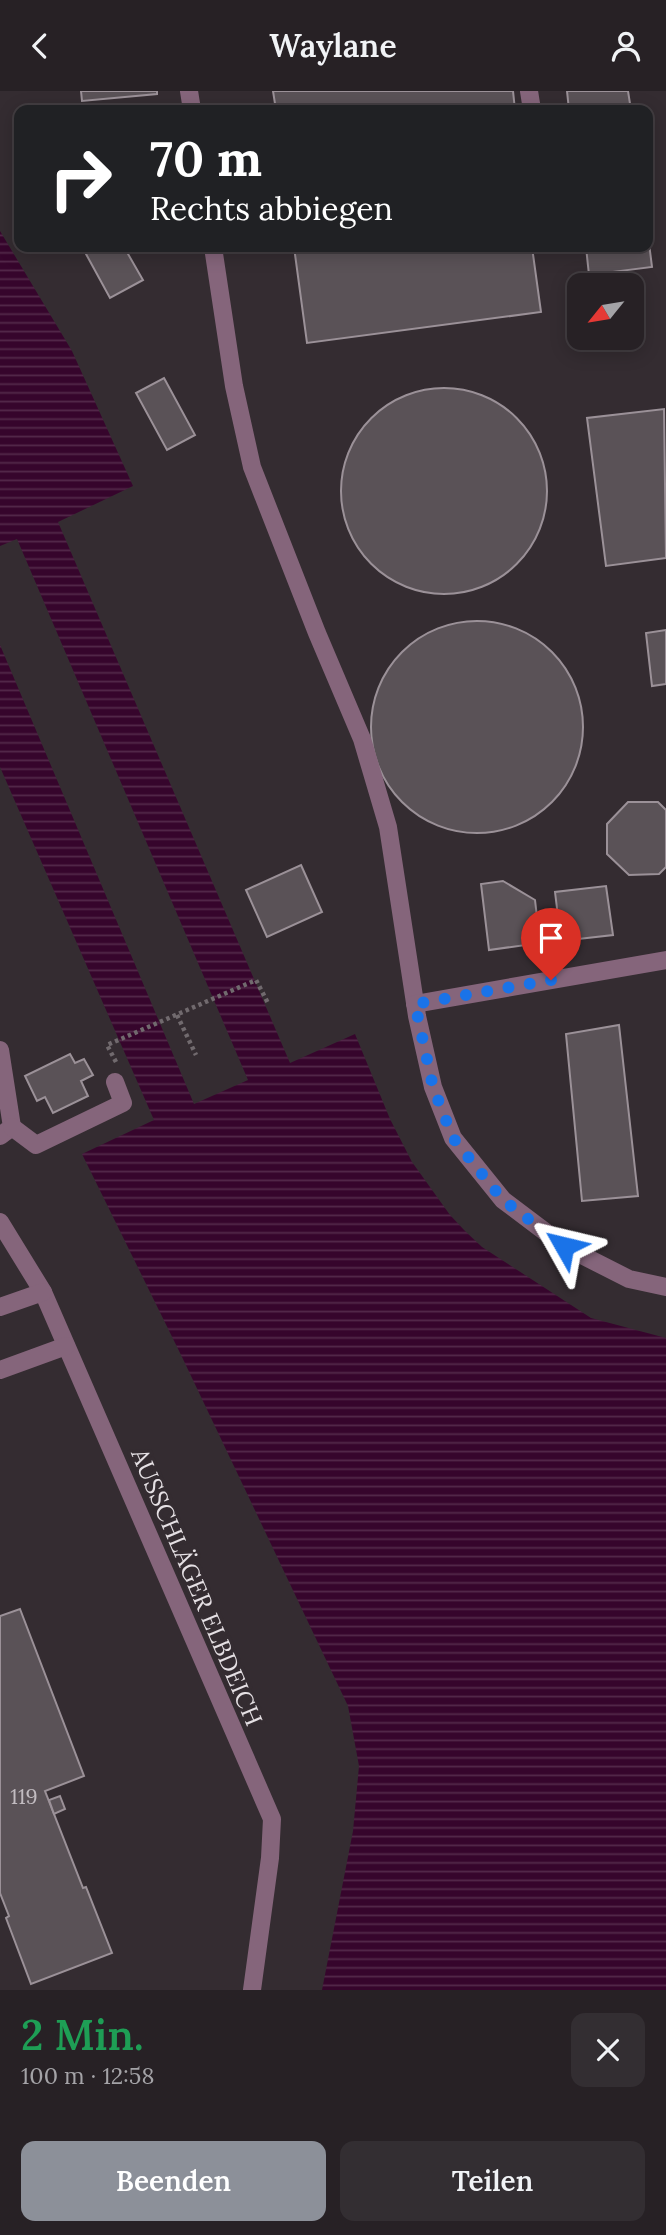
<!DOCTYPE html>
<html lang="de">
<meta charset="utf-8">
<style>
:root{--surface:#272125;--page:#332e32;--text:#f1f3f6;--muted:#a4a3a7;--line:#433e42;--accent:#8c9099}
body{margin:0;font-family:Lora,serif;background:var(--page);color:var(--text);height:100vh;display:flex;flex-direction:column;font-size:26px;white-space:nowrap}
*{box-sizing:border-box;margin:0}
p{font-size:23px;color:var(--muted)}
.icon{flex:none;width:38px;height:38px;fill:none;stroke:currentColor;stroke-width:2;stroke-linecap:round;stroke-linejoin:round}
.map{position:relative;height:1899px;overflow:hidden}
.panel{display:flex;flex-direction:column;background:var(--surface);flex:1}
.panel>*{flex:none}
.top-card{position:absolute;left:14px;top:14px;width:639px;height:147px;border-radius:14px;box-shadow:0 4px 18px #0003,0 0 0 2px var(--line);background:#202124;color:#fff;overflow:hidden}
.needle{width:46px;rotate:240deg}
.buttons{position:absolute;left:567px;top:182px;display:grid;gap:14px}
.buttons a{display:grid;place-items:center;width:77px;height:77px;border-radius:14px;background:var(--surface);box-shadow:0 4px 18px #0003,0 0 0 2px var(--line);font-size:35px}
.pin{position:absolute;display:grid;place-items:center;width:60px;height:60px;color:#fff;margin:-72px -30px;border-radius:50% 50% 50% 0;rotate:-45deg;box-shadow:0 0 7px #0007}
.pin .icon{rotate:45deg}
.me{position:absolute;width:77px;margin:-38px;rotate:307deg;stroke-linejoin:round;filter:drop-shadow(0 0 5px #0008)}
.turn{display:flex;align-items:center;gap:24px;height:147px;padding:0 21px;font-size:32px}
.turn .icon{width:91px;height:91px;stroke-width:2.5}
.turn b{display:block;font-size:49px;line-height:60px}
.round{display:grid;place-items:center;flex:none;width:74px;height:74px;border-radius:14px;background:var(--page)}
.headline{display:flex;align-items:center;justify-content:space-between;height:119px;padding:0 21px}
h1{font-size:42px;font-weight:600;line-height:52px;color:#1e9e55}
.action{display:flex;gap:14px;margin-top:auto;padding:14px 21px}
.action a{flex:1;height:80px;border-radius:14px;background:var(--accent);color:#fff;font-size:28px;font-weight:600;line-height:80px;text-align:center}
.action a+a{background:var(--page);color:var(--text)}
header{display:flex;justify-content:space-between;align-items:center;height:91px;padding:0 21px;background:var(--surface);font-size:32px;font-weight:600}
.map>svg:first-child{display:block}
.water{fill:url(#water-rules)}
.building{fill:#5a5257;stroke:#9b9198;stroke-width:2}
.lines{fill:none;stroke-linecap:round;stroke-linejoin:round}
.path{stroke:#716a6e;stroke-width:4.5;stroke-dasharray:3.5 3.5;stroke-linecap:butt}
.minor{stroke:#85657b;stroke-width:18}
.route{stroke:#1a73e8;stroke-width:12;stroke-dasharray:0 21.6}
.labels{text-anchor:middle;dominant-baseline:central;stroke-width:7;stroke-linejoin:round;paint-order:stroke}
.number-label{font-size:21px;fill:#c2bcc1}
.street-label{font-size:24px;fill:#e5e0e4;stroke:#342c31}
</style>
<header><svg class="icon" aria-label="back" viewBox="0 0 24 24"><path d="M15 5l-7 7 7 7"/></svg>Waylane<svg class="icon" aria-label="person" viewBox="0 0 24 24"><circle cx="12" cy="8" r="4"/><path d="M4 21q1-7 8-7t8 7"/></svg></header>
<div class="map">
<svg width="666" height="1899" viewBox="0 0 666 1899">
<defs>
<pattern id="water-rules" width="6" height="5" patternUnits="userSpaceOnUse" patternTransform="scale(1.75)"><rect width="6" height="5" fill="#36052c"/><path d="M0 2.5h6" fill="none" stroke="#53294a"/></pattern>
</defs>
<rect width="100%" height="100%" fill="#342c31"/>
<!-- water -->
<polygon class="water" points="0,140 72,260 133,395 58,431 290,972 355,943 390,1028 412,1071 450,1124 465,1140 482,1156 591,1227 666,1247 666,1899 322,1899 353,1740 359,1675 348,1615 182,1266 82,1063 154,1029 0,676 0,554 194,1013 248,989 17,448 0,455"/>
<!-- building -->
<g class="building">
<polygon points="81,0 157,0 157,3 82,10"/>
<polygon points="273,0 513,0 515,19 276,19"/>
<polygon points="567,0 628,0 631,19 569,19"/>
<polygon points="648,144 652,176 589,184 586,156 648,156"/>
<polygon points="99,156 124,156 143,189 110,207 86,163"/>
<polygon points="294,156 532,156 541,221 307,252"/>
<polygon points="164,287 195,344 167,359 136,302"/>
<circle cx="444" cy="400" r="103"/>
<polygon points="664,318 666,467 606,475 587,327"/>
<circle cx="477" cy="636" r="106"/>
<polygon points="666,539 666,593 652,595 646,542"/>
<polygon points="628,711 658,711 666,719 666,776 659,783 629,784 607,763 607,733"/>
<polygon points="301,774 322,821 267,846 246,799"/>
<polygon points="503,790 535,809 540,852 489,859 481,793"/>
<polygon points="606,795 613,844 561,850 555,801"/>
<polygon points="619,934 638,1105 582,1110 566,943"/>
<polygon points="70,963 75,972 84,968 93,984 81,990 88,1005 53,1022 45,1006 37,1010 25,985"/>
<polygon points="20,1518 84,1685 45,1700 83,1797 86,1796 112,1862 31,1893 6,1827 9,1825 0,1802 0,1525"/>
<polygon points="60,1705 65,1718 54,1723 49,1709"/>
</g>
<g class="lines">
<!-- path -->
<g class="path">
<polyline points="177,924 196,964"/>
<polyline points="116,971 107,954 256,889 269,914"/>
</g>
<!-- minor -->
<g class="minor">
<polyline points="189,0 192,19"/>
<polyline points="529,0 532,19"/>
<polyline points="213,156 234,295 252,376 317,542 362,648 388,736 417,925 433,996 453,1047 503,1109 564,1155 629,1188 666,1196"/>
<polyline points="415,913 666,869"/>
<polyline points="0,959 12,1036 0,1045"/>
<polyline points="12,1036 36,1054 123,1012 115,991"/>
<polyline points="0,1131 43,1201 272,1728 270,1767 252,1899"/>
<polyline points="0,1216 43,1201"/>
<polyline points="0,1279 66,1255"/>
</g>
</g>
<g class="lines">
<!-- route -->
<polyline class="route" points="551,889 415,913 433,996 453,1047 503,1109 564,1155"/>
</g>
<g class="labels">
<!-- number labels -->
<g class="number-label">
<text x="24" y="1705">119</text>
</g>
<!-- street labels -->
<g class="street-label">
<text transform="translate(197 1496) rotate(67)">AUSSCHLÄGER ELBDEICH</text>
</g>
</g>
</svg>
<div class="buttons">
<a><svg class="needle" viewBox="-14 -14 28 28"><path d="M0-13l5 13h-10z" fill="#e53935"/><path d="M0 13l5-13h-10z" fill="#a4a3a7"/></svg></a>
</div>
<div class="pin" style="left:551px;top:889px;background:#d93025"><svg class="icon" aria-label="arrive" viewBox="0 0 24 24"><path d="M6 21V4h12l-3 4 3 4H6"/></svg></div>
<svg class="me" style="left:564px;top:1155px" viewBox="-20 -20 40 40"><path d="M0-17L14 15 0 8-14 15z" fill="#1a73e8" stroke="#fff" stroke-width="4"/></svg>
<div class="top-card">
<div class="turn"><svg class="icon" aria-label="right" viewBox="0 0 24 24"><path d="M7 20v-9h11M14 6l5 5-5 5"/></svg><div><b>70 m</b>Rechts abbiegen</div></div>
</div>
</div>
<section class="panel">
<div class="headline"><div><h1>2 Min.</h1><p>100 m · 12:58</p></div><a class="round"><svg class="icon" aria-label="close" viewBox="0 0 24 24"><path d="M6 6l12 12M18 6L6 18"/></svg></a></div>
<div class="action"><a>Beenden</a><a>Teilen</a></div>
</section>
